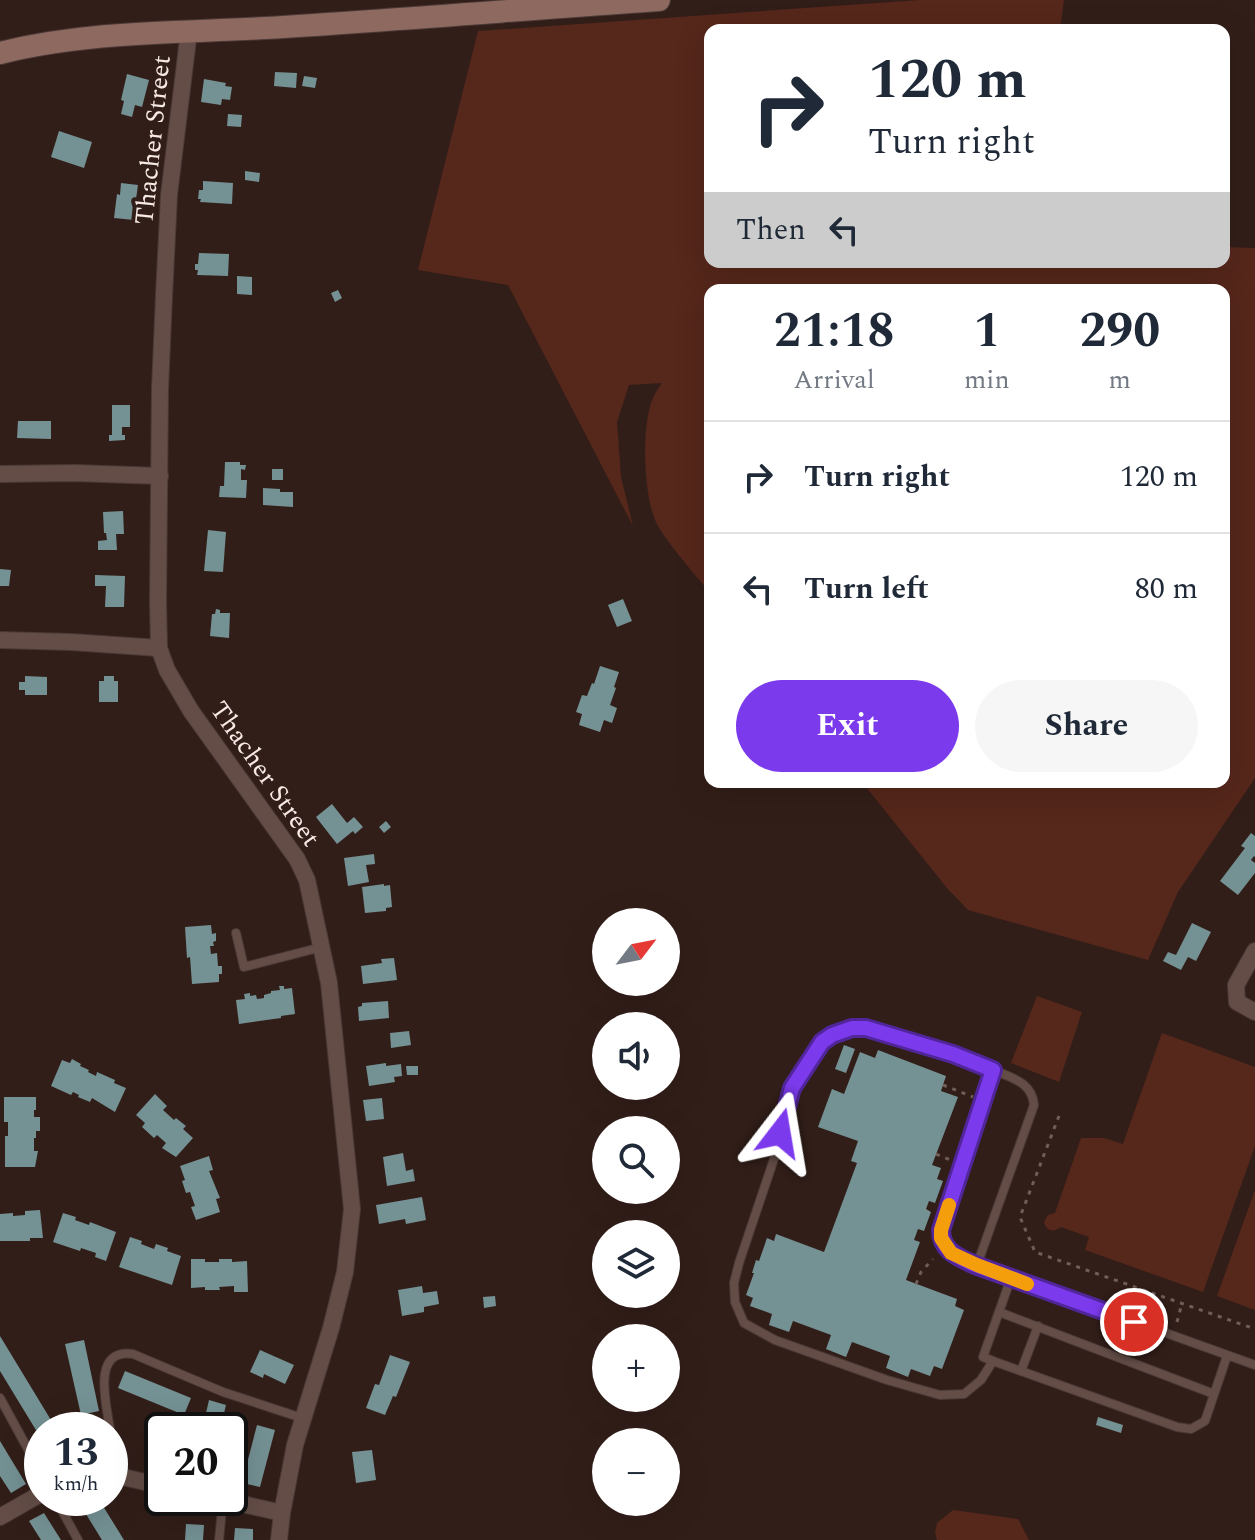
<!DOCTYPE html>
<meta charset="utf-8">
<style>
:root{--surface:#fff;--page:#f6f6f7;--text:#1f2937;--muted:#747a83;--line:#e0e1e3;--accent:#7c3aed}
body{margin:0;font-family:Spectral,serif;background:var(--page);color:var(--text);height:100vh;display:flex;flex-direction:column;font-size:30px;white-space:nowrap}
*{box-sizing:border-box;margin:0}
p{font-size:26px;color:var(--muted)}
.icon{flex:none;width:44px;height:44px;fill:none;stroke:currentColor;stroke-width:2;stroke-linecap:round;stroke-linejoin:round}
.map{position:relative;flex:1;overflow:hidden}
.panel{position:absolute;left:704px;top:284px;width:526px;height:504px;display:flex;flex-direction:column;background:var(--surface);border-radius:16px;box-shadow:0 8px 32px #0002}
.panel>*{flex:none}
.hud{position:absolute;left:704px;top:24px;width:526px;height:244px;border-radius:16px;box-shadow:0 8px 32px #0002;background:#fff;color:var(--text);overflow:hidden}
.needle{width:52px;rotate:58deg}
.tools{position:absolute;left:592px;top:908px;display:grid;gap:16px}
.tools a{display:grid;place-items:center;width:88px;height:88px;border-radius:50%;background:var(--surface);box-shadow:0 8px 32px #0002;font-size:40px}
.speed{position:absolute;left:24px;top:1412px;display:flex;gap:16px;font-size:40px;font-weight:700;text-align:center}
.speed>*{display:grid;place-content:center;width:104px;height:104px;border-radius:50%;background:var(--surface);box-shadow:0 8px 32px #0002;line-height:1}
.speed small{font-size:20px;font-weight:400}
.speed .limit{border:4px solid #111;border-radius:12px;background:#fff;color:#111}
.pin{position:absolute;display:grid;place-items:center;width:68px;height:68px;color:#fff;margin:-34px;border:4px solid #fff;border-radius:50%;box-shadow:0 2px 8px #0007}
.me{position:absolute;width:88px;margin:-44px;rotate:14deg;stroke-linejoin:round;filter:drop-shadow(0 0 6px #0008)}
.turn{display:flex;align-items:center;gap:28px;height:168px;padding:0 32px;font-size:36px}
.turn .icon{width:104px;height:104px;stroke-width:2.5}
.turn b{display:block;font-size:56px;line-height:68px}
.then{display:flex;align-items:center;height:76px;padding:0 32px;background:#0003;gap:16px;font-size:30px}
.eta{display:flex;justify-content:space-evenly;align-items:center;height:136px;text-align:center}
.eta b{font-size:48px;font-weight:700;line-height:56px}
.primary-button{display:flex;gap:16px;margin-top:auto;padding:16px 32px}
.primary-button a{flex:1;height:92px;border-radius:48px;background:var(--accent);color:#fff;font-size:32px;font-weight:700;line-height:92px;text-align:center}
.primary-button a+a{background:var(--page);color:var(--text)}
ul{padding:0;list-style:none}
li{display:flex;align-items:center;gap:24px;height:112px;padding:0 32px;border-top:2px solid var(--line)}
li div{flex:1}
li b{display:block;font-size:30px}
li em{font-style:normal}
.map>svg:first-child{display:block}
.green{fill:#56271b}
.building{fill:#749194}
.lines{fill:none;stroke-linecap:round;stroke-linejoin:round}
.lane-casing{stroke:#4a3936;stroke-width:10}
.street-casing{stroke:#4a3936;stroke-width:18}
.secondary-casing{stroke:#4a3936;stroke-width:24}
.path{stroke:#705e59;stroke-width:3;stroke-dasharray:4 6;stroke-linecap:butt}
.lane{stroke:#644d47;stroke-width:8}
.street{stroke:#644d47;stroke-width:16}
.secondary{stroke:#8e695f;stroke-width:22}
.route-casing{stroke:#51269a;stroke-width:20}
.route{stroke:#7c3aed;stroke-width:14}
.slow{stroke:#f59e0b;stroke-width:14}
.labels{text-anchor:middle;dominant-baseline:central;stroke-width:8;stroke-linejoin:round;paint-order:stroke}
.street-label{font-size:26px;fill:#f7e9e5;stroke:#321e19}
</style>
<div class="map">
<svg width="1255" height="1540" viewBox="0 0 1255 1540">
<rect width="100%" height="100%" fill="#321e19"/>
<!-- green -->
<g class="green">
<path d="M920,0H1064L1060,30H710V262H1224V247L1255,248V778L1178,892L1148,960L968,910L947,888L862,782H1224V290H710V593C693,572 674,551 659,528C644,504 642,439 649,411C651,400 656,391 662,383L629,385L617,422L621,477L633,526L508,285L418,270L478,31Z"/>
<polygon points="1037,996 1082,1012 1059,1082 1011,1063"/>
<path d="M1162,1033L1255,1067V1146L1203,1292L1085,1250L1089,1237L1061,1227C1054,1233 1046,1231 1044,1222L1048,1215L1055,1213L1081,1138H1104L1123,1144Z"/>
<polygon points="1255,1190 1255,1310 1217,1296"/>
<polygon points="953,1510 1018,1519 1029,1540 937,1540 935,1533 937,1523"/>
</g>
<!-- building -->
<g class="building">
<polygon points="275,72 297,73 296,88 274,86"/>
<polygon points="127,74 149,80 142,107 135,105 132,117 121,114 124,101 121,100"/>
<polygon points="304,76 317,78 315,88 302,86"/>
<polygon points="204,79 226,83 225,86 232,87 230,100 222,99 221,105 201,102"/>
<polygon points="228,114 242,115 241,127 227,126"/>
<polygon points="59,131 92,142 84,168 51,157"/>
<polygon points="245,171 260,173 259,182 245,180"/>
<polygon points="203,181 233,183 232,204 200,202 201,199 198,199 199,190 203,190"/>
<polygon points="121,183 138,185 136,199 140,199 139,211 135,210 134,220 114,218 117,194 120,195"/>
<polygon points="199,253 229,254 228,276 197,275 198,270 195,270 195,264 198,264"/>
<polygon points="237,276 252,277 252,295 237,294"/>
<polygon points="338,290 342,298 335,302 331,293"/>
<polygon points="112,405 130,405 130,427 122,427 122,435 125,435 125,440 109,441 109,435 112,435"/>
<polygon points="18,421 51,421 51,439 17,438"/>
<polygon points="225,462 240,462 240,465 246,465 245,470 241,469 241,480 247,480 246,498 219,497 220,486 224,486"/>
<rect x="272" y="469" width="11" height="11"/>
<polygon points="263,488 280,489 280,492 293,492 293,507 263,505"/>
<polygon points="123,511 124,534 116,534 117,550 98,550 98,541 107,540 106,533 104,533 103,512"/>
<polygon points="208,530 226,532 223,572 204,571"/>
<polygon points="0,569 11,570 9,586 0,586"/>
<polygon points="95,575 125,576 124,607 105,607 106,586 95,586"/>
<polygon points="623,599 632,621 617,627 608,605"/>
<polygon points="216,609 220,610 220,613 230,613 229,638 210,636 212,614 215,614"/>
<polygon points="600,666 619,672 614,687 616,688 610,705 617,708 612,723 604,720 600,732 579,725 582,714 576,712 582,695 587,696 592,683 594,684"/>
<polygon points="25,676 47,677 47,695 25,695 25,690 19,690 19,682 25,682"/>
<polygon points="104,676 114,676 114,681 118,681 118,702 99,702 99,681 104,681"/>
<polygon points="332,804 347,823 354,817 363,827 355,834 353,831 337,844 316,817"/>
<polygon points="386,821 391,827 384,833 379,827"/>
<polygon points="1251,833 1255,836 1255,857 1254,856 1251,860 1255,863 1255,873 1238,895 1220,881 1245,848 1241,846"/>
<polygon points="374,854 375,864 366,865 369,882 348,886 344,858"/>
<polygon points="384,884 384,886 390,885 392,907 386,908 386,911 365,913 362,887"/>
<polygon points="1192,923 1211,932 1196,961 1188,957 1181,970 1163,961 1168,952 1176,955"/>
<polygon points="211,925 212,934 216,933 216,941 213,942 214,946 210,946 211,954 217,953 218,966 222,966 222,974 219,974 219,982 192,984 190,957 187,958 185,927"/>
<polygon points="394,958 397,980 363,984 361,966 382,963 381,959"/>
<polygon points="279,986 284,986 284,989 292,988 295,1014 281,1016 281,1018 239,1024 236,1000 245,999 244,994 250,993 250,996 256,995 257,999 264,998 264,995 271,993 271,991 280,990"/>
<polygon points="388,1001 389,1018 359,1021 358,1007 362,1006 362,1003"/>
<polygon points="409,1031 411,1045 391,1048 390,1033"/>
<polygon points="844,1045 855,1049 846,1073 835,1069"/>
<polygon points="878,1050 946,1076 941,1091 958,1097 932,1165 941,1168 937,1179 943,1181 935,1203 929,1201 926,1209 931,1212 924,1231 918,1229 914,1240 920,1242 906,1280 957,1299 955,1306 964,1310 942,1369 934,1366 930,1376 911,1369 908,1377 886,1368 890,1356 852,1342 846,1357 826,1349 831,1335 793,1321 789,1332 769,1325 772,1314 750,1306 753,1298 746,1295 754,1273 752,1273 756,1260 759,1261 767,1238 774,1241 776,1234 824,1252 857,1163 851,1161 858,1141 818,1127 832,1089 844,1094 860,1052 875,1058"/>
<polygon points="72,1059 81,1064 80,1066 89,1070 88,1072 96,1076 97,1072 115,1080 114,1083 126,1088 115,1112 92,1098 90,1102 78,1097 79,1095 73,1092 71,1095 51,1086 62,1060 70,1063"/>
<polygon points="386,1063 386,1066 401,1064 402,1076 394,1077 395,1082 369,1086 366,1066"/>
<polygon points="406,1066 418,1066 418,1075 407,1075"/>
<polygon points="155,1094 167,1106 163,1110 174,1120 176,1118 186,1126 183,1129 193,1138 176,1157 162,1148 166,1143 157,1135 154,1138 142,1127 145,1123 136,1115"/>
<polygon points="4,1097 36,1097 36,1110 34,1110 34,1117 40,1117 40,1131 36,1131 36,1138 34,1138 34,1151 38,1151 35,1167 5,1167 5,1136 8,1136 8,1122 4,1122"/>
<polygon points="382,1098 384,1119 366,1121 363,1100"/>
<polygon points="403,1153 406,1171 413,1169 415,1181 387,1186 383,1157"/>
<polygon points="209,1156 213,1170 209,1171 220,1198 216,1199 220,1212 196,1220 191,1207 195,1206 190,1192 186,1193 182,1181 185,1180 180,1166"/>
<polygon points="422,1197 426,1220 406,1224 405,1219 379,1224 376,1205"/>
<polygon points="40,1210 43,1238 30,1238 30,1241 0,1241 0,1214 13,1213 13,1216 25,1215 25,1211"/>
<polygon points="63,1213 76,1217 75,1220 89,1225 90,1222 116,1232 106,1261 95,1257 96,1253 81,1248 80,1251 53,1242"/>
<polygon points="130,1237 142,1241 141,1244 154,1249 156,1244 168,1248 167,1251 181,1256 172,1285 119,1267"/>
<polygon points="191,1259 205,1259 205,1262 219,1262 219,1259 232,1259 232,1262 247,1261 248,1292 234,1292 234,1286 219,1287 220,1290 205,1290 205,1287 191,1288"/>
<polygon points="422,1286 423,1293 437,1291 439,1304 424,1307 424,1312 402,1316 398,1290"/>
<polygon points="495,1296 496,1306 484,1308 483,1297"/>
<polygon points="0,1336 57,1430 42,1430 42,1440 0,1371"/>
<polygon points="84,1340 99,1411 81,1415 65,1344"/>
<polygon points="260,1350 294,1365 285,1384 264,1374 263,1378 250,1372"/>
<polygon points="390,1355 410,1362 396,1397 393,1396 385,1415 366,1408 375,1384 379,1385"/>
<polygon points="125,1371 191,1398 184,1415 118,1388"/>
<polygon points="209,1400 226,1405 220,1430 202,1430"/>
<polygon points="1098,1417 1123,1425 1121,1433 1096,1425"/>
<polygon points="257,1425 275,1430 260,1487 242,1483"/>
<polygon points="0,1441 26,1484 11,1493 0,1476"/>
<polygon points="372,1450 376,1480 356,1483 352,1452"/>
<polygon points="76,1498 98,1498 124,1540 102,1540"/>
<polygon points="44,1513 61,1540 41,1540 29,1521"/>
<polygon points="186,1524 204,1525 203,1540 185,1540"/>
<polygon points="235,1528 253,1529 253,1540 234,1540"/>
</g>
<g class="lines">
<defs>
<g id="lane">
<polyline points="236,933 244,967 322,947"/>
<path d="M977,1265L1034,1105C1032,1082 1012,1078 993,1070L941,1230C941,1252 959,1258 977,1265L1255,1365"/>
<polyline points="1011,1278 983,1357 993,1361 1177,1427 1191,1429 1205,1421 1227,1356"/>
<polyline points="999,1312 1214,1394"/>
<polyline points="993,1361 981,1380 964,1394 940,1395 887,1380 775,1340 744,1323 735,1302 734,1283 739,1263 775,1156 792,1088 822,1042 832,1035 852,1028 866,1028 953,1054 993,1070"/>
<polyline points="1021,1371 1038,1326"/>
<polyline points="0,1398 42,1475"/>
<path d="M110,1430C107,1406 90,1348 133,1354L223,1392L302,1418"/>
<polyline points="110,1435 112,1457 110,1462"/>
<polyline points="55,1498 78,1540"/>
<polyline points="219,1540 223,1500"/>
</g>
<g id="street">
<polyline points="189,31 169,195 164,296 160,389 158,601 159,648 167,670 191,711 297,859 307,880 329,983 352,1209 345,1272 331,1328 295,1445 282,1513 279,1540"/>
<polyline points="0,474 75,473 160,476"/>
<polyline points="0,640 71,642 159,648"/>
<polyline points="1255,951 1236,985 1237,1002 1255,1012"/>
<polyline points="110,1474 162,1486"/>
<polyline points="216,1498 282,1513"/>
<polyline points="0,1517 42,1493"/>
</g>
<path id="secondary" d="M0,53C86,31 178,33 266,28C397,20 528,9 659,0"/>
</defs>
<!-- lane casing -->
<use href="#lane" class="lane-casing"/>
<!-- street casing -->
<use href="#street" class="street-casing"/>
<!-- secondary casing -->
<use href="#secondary" class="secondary-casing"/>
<!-- path -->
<g class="path">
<polyline points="943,1085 973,1097"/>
<polyline points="1059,1116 1020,1217 1035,1252 1255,1329"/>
<polyline points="936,1154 953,1161"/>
<polyline points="916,1284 921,1272 933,1259"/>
<polyline points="1177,1322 1182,1303"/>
</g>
<!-- lane -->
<use href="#lane" class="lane"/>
<!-- street -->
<use href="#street" class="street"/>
<!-- secondary -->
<use href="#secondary" class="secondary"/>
</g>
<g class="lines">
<defs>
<path id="route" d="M780,1133L792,1088L822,1042L832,1035L852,1028H866L953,1054L993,1070L941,1230C941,1251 958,1257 975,1265L1134,1322"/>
</defs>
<!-- route casing -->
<use href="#route" class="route-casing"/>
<!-- route -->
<use href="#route" class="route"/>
<!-- slow -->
<polyline class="slow" points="949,1205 941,1230 941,1238 951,1253 977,1265 1027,1284"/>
</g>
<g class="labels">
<!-- street labels -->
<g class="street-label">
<text transform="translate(153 140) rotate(-84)">Thacher Street</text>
<text transform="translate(265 774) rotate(55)">Thacher Street</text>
</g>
</g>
</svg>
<div class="tools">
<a><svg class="needle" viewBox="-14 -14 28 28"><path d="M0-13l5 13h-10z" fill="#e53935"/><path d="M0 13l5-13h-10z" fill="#747a83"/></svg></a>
<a><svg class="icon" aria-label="sound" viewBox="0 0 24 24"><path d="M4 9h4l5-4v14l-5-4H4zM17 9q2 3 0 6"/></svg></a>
<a><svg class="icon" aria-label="search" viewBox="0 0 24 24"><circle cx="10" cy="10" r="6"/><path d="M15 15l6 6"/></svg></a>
<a><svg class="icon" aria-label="layers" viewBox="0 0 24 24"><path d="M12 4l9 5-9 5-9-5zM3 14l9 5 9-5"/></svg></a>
<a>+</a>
<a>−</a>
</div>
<div class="speed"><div>13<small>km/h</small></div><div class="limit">20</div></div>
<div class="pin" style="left:1134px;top:1322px;background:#d93025"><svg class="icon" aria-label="arrive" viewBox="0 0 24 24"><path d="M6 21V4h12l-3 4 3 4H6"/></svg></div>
<svg class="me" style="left:780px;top:1133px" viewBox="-20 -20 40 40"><path d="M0-17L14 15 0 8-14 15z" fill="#7c3aed" stroke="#fff" stroke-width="4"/></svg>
<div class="hud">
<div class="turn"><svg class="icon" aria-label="right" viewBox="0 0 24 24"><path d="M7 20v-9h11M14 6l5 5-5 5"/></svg><div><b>120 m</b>Turn right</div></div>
<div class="then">Then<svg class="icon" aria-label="left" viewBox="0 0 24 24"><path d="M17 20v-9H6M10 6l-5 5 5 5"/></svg></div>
</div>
<section class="panel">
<div class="eta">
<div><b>21:18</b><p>Arrival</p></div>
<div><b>1</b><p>min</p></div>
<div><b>290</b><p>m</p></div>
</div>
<ul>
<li><svg class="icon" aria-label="right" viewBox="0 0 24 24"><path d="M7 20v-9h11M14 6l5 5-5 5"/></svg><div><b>Turn right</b></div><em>120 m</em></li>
<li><svg class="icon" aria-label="left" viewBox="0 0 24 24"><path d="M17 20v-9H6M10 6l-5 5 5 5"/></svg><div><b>Turn left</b></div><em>80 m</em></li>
</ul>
<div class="primary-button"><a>Exit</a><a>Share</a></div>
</section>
</div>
